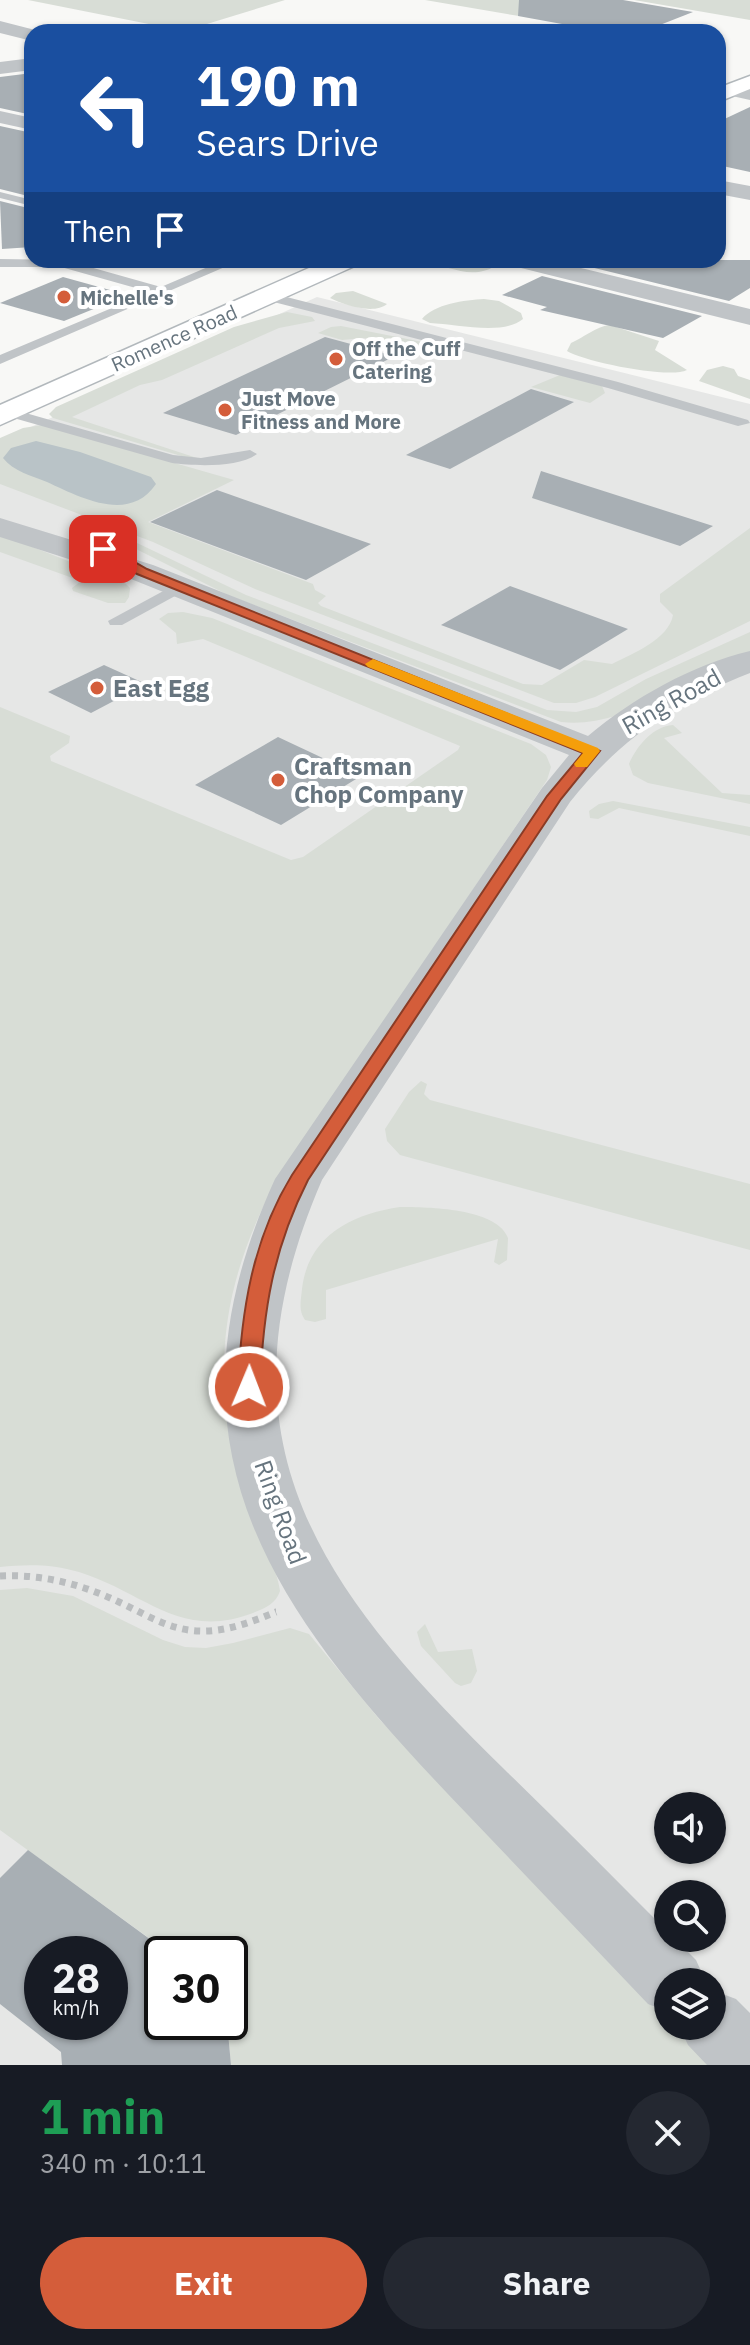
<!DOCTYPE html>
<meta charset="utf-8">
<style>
:root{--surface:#171b24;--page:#242831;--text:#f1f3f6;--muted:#9ea1a6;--accent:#d45d3a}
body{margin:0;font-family:"IBM Plex Sans",sans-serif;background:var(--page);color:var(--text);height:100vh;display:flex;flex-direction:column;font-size:30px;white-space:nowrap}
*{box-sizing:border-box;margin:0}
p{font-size:26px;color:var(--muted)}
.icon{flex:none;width:44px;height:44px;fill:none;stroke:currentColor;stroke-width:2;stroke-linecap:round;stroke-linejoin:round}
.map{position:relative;height:2065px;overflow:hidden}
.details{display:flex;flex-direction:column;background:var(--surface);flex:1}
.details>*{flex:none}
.banner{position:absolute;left:24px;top:24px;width:702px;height:244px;border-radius:24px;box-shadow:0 2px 6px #0004;background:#1a4fa0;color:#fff;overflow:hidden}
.fabs{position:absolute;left:654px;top:1792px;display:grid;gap:16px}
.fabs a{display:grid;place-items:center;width:72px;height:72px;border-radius:50%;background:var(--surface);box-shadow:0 2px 6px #0004;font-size:40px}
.speed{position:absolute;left:24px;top:1936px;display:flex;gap:16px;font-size:40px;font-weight:700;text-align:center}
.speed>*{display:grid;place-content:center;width:104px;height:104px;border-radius:50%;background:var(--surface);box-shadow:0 2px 6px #0004;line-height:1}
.speed small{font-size:20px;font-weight:400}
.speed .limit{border:4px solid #111;border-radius:12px;background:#fff;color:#111}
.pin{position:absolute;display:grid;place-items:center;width:68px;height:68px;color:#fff;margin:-34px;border-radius:16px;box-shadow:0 4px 12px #0006}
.me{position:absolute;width:88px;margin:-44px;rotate:1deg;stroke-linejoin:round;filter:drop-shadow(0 0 6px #0008)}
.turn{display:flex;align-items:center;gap:28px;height:168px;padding:0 40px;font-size:36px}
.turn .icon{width:104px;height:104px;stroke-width:2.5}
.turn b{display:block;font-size:56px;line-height:68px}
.then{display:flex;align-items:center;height:76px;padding:0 40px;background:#0003;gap:16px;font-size:30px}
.round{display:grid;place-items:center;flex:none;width:84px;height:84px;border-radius:42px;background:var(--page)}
.headline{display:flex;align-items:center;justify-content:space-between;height:136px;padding:0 40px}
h1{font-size:48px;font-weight:700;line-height:60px;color:#1e9e55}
.cta{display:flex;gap:16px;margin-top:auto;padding:16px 40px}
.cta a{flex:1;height:92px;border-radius:48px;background:var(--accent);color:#fff;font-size:32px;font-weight:700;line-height:92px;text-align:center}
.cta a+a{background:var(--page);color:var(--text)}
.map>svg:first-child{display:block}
.built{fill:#e6e7e6;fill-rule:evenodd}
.green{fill:#d8ddd6}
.water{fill:#b9c3c7}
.building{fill:#a8afb4;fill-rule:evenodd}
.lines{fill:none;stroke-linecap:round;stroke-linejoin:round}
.secondary-casing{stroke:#b2b8bc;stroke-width:3}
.path{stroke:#babdbf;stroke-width:7;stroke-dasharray:6 6;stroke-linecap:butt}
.lane{fill:#c0c4c7;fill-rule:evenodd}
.street{fill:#c0c4c7;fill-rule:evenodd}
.secondary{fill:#fff;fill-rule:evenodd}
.route{fill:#d45d3a;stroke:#8a3c26;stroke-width:2}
.slow{fill:#f59e0b}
.poi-dot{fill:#d45d3a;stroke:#fff;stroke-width:3}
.labels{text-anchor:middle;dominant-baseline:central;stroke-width:8;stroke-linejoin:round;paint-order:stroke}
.far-poi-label{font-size:20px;font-weight:bold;fill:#66747e;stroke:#fff;text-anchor:start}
.far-street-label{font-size:20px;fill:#66747e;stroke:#fff}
.poi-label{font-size:24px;font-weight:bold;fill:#66747e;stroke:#fff;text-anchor:start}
.street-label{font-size:24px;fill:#66747e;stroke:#fff}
</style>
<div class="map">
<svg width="750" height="2065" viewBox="0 0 750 2065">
<rect width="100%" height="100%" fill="#f8f8f6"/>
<!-- built -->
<path class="built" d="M317,297L750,404V2065H0V441ZM668,1806H712V1850H668ZM668,1894H712V1938H668ZM42,1954H110V2022H42ZM162,1954H230V2022H162ZM668,1982H712V2026H668Z"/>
<!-- green -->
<g class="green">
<polygon points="28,0 285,0 184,31"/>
<polygon points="425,0 563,0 519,16"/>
<polygon points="634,0 750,0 750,20"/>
<path d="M425,260H486L495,266C473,280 447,267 425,260Z"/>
<path d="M353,291L387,304C374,315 344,305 330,298L336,293Z"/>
<path d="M484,299L499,301L521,313L523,319C503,336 456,324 430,323L422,319C434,304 465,300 484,299Z"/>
<polygon points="287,312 312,317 315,321 279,328 162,380 140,385 72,417 197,458 188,458 53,418 49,414 56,407 234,327"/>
<path d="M610,325L659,341L655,350L687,370C670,379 585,362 567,351L571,343C583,338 597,326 610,325Z"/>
<polygon points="341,326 438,345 444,348 436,350 363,338 342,340 318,333 331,327"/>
<polygon points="723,366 734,369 738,376 750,380 750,399 699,381 707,370"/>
<polygon points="560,375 602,386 605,393 590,403 531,387"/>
<path d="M42,425L234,480L148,522L313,584L315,590L326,596L318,603L321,606L523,684L542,685L584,660L612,664C632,654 669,639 673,615L660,602V594L750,528V621L595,697L576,703H554L255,589L153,542L0,484V438L23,428Z"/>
<path d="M88,525L135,542L246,595L547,710L576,712L597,707L646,679L750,632V652C697,678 620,730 561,722L228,595Z"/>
<polygon points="0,534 126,584 130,588 129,597 125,603 108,603 73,591 72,588 81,581 0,552"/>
<path d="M183,612L212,618L531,744L546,755L551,767L547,780L279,1176C221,1282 208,1376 244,1494C253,1522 277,1565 280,1591C276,1604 265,1608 253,1613C180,1641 144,1592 79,1572C53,1564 27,1564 0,1567V707L70,736L69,743L50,756L51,761L291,860L303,857L458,750L460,746L203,639L177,644L176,633L159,619L168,613Z"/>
<path d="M673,725L682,733L664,738L722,793L750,795V804L648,783L633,775L629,764C636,747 653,726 673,725Z"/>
<polygon points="613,801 750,827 750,836 619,808 598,819 590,818 589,811 599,804"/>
<polygon points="421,1081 427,1084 424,1094 430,1100 750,1184 750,1250 400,1155 387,1141 385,1129 409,1092"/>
<path d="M400,1207C428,1207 497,1208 508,1238L507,1260L499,1265L494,1262L498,1239L326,1290V1319L315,1322L305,1320C298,1310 301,1301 302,1289C308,1236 352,1214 400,1207Z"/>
<polygon points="27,1588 73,1596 163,1640 185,1647 206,1648 233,1643 290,1628 309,1634 379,1719 668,2022 668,2026 672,2026 709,2065 231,2065 227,2022 230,2022 230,1954 171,1954 0,1830 0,1590"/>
<polygon points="425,1624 438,1652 472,1649 477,1671 471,1683 461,1686 455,1683 421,1646 417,1632"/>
</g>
<!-- water -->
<path class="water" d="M36,441L80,452L151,477L156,484C129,524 80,497 47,482C32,476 13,471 3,458L11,448Z"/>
<!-- building -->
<g class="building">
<polygon points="519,0 623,0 693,12 642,32 606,32 518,16"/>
<polygon points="32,73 32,115 0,108 0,77"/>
<polygon points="750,107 750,172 718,165 718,122"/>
<polygon points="0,126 32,133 32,197 0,189"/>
<polygon points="0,201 32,209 32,247 2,249"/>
<polygon points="575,260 750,260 750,288 729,301 570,262"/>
<polygon points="542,276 702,316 663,338 540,310 547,307 502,295"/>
<polygon points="63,277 128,295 64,321 0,303"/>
<polygon points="325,337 395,356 236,435 163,413"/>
<polygon points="531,389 574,402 450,469 406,455"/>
<polygon points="541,471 713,526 680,546 532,498"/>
<polygon points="217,490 371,544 306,580 150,522"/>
<polygon points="510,586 628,629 560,670 441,625"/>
<polygon points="104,665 146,684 91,713 48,692"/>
<polygon points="278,737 361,776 281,825 195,785"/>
<path d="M28,1850L162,1948V2022H227L231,2065H62L61,2052L0,2004V1878ZM42,1954H110V2022H42Z"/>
</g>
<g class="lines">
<defs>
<g id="secondary">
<polygon points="750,76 750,89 718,102 718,88"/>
<polygon points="327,260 360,260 357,265 0,425 0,405"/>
</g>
</defs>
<!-- secondary casing -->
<use href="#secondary" class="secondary-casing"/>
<!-- path -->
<path class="path" d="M0,1576C42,1574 81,1584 119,1602C145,1614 169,1630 199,1631C226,1632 251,1622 276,1612"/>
<!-- lane -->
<g class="lane">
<polygon points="0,192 32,200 32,206 0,198"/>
<polygon points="0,259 65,260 161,287 224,260 241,260 0,364 0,355 150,292 61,267 0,267"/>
<polygon points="267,292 618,382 748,420 750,423 738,426 608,388 262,299 261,296"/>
<path d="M8,408L173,455L201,458L250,450L257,454C239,468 194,466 172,463L3,415V409Z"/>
<polygon points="180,582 188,587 186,590 122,625 110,625 108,621"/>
</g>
<!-- street -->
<g class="street">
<polygon points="0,21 39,31 39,32 32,32 32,41 0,33"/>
<polygon points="32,58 32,70 0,74 0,62"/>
<polygon points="730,84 750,88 750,100 723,94 720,90 723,86"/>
<polygon points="0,111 32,118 32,130 0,123"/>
<polygon points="718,180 750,186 750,200 718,194"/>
<polygon points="506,260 548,260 750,309 750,325 509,265"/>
<path d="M0,518L153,565L588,736C633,698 692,665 750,651V673C676,702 620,739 570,802L322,1180C208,1442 321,1590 505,1770C560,1823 614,1878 668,1932V1938H674L696,1960L706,1982H668V2012L648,2004C588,1941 528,1878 468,1815C281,1620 148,1456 275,1179L542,788L569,755L131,579L0,537Z"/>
<polygon points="712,1990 736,1999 750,2013 750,2065 707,2065 688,2045 679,2026 712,2026"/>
</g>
<!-- secondary -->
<use href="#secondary" class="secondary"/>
</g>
<!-- route -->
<path class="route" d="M98,546H107L147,569L600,751L561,799L308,1180C273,1249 263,1311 260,1387L257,1393H241L238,1387C241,1313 252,1240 292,1175L547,796L583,753L137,574L98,552Z"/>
<!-- slow -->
<polygon class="slow" points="373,659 598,748 600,751 587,767 576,767 574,764 583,753 368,667 365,664"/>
<!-- markers -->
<g class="poi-dot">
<circle cx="64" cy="297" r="8"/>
<circle cx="336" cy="359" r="8"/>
<circle cx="225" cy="410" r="8"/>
<circle cx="97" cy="688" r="8"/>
<circle cx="278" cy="780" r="8"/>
</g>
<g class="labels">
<!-- far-poi labels -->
<g class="far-poi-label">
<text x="80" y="297">Michelle's</text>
<text x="352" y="348">Off the Cuff<tspan x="352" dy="23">Catering</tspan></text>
<text x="241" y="398">Just Move<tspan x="241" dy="23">Fitness and More</tspan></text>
</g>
<!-- far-street labels -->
<g class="far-street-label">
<text transform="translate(174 338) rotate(-24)">Romence Road</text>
</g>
<!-- poi labels -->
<g class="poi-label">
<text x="113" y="688">East Egg</text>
<text x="294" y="766">Craftsman<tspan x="294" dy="28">Chop Company</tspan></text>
</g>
<!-- street labels -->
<g class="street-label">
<text transform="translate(671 701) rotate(-29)">Ring Road</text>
<text transform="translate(281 1512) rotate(70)">Ring Road</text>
</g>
</g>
</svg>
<div class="fabs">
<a><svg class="icon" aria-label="sound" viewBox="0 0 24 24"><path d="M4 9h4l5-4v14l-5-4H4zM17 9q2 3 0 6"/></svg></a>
<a><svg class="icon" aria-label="search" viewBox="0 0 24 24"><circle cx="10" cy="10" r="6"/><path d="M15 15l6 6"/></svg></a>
<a><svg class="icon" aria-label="layers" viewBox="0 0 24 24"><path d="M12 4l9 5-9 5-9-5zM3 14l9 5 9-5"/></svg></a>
</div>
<div class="speed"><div>28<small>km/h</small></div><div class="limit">30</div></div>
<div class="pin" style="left:103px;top:549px;background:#d93025"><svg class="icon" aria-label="arrive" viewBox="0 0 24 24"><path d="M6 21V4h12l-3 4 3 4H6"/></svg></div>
<svg class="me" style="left:249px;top:1387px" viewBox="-20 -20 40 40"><circle r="17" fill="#d45d3a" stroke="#fff" stroke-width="3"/><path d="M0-11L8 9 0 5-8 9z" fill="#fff"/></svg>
<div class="banner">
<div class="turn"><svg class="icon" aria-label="left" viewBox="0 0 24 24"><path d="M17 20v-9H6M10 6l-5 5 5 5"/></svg><div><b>190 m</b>Sears Drive</div></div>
<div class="then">Then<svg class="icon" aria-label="arrive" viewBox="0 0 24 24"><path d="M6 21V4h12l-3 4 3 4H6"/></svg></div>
</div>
</div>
<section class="details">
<div class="headline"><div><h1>1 min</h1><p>340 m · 10:11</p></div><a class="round"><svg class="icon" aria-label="close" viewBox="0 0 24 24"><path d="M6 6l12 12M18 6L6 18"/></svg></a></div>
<div class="cta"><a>Exit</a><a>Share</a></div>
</section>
